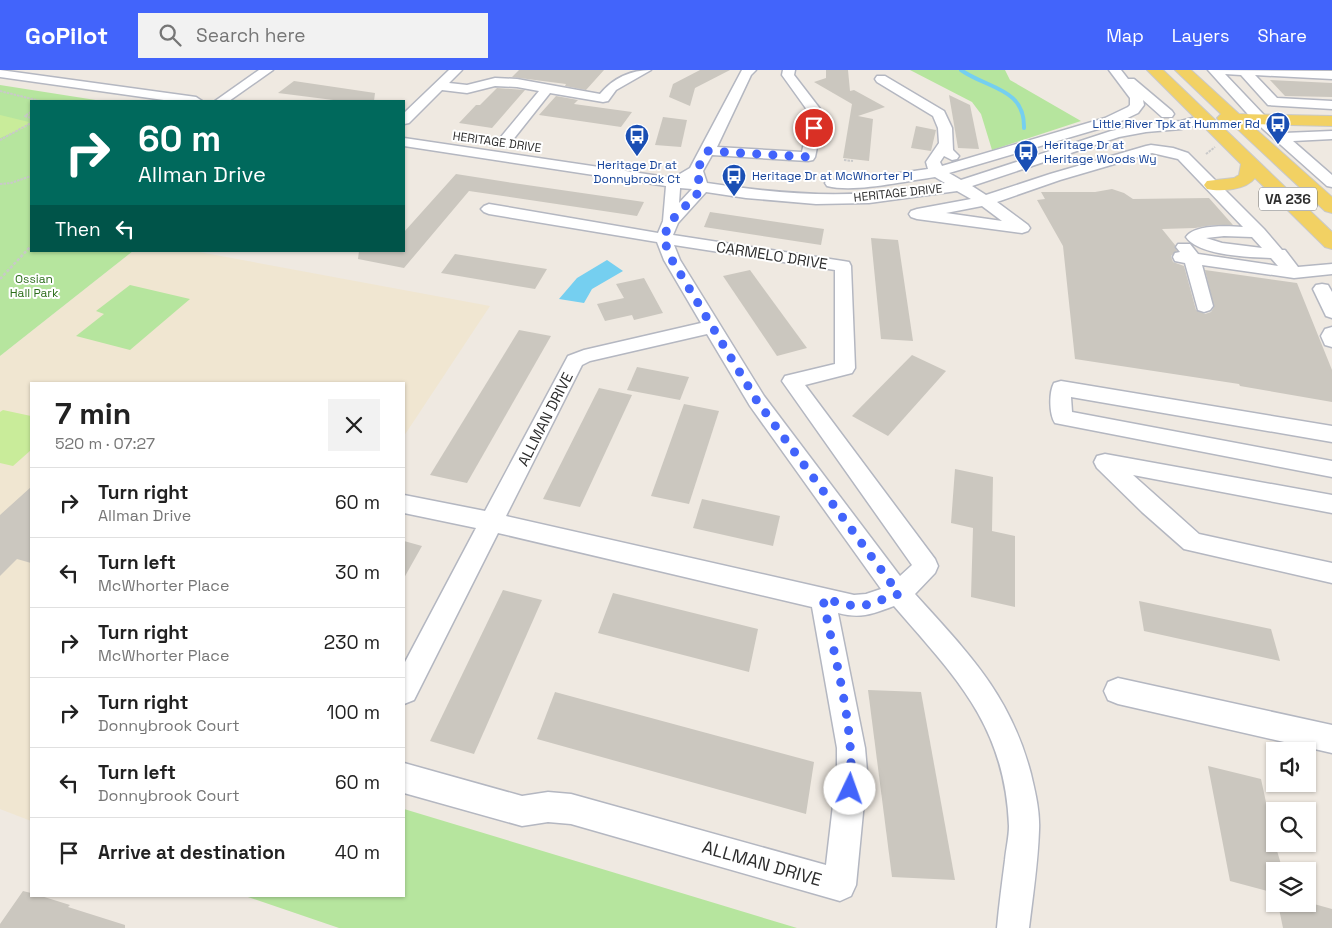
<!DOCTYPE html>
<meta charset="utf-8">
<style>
:root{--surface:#fff;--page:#f2f2f2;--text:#222;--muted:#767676;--line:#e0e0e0;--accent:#4264fb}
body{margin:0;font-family:"Space Grotesk",sans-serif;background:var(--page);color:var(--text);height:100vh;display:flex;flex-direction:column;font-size:19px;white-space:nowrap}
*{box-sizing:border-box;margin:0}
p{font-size:16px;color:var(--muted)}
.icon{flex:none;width:28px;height:28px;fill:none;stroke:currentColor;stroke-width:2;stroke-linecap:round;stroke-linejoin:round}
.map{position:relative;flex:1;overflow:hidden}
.sheet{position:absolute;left:30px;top:312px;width:375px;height:515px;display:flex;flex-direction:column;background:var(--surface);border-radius:0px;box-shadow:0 1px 4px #0004}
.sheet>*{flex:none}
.hud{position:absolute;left:30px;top:30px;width:375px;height:152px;border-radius:0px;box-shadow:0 1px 4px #0004;background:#00695c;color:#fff;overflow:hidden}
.tools{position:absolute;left:1266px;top:672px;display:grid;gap:10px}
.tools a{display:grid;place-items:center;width:50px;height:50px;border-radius:0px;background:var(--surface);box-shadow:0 1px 4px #0004;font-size:25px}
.pin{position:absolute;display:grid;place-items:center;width:42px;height:42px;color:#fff;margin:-21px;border:2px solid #fff;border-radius:50%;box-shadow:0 1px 5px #0007}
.me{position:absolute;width:55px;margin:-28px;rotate:3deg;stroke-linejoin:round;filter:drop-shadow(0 0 4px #0008)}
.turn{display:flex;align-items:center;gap:18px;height:105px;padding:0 25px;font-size:22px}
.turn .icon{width:65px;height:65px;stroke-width:2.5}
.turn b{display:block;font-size:35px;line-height:42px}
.then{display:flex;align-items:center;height:48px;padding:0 25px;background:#0003;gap:10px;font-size:19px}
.round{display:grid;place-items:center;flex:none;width:52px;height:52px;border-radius:0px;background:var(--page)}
.summary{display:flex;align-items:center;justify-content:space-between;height:85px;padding:0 25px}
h1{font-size:30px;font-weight:800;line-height:38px}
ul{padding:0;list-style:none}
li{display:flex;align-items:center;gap:15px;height:70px;padding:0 25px;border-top:1px solid var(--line)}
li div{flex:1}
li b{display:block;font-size:19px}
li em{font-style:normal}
header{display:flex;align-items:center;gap:30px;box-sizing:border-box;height:70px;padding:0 25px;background:var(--accent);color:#fff}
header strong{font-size:24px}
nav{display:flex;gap:28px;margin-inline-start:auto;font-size:18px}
.search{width:350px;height:45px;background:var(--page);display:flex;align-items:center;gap:12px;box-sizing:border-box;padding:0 18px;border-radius:0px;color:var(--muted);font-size:19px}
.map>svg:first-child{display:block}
.education{fill:#f0e6d1}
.green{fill:#b6e59e}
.pitch{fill:#c9ec9a}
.water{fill:#75cff0}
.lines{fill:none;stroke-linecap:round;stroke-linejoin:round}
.stream{stroke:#75cff0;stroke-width:4}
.building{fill:#cbc7bf}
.minor-casing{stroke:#b4b7c1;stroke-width:3}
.major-casing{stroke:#c9c9c9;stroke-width:2}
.path-far1{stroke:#c9c9c9;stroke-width:2;stroke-dasharray:2.5 1;stroke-linecap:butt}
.path{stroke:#c9c9c9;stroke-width:2.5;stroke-dasharray:3 2;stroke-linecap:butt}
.minor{fill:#fff;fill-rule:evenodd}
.major{fill:#f2d163;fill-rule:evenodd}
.route{stroke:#4264fb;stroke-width:9;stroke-dasharray:0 16.2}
.labels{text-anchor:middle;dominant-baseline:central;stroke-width:4;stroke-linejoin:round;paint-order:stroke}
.far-transit-label{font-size:12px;fill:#164399;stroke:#fff;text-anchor:start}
.far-street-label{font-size:12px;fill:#2e2e2e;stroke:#fff}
.far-park-label{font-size:12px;fill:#2c6e1b;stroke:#fff}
.shield{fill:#fff;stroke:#6d6d6d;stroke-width:1}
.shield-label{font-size:14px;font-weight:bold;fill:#2e2e2e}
.street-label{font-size:15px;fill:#2e2e2e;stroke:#fff}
.near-street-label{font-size:18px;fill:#2e2e2e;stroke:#fff}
</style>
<header>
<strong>GoPilot</strong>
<div class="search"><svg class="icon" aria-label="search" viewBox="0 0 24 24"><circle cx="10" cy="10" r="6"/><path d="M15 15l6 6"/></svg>Search here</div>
<nav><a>Map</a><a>Layers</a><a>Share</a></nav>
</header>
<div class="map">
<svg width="1332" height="858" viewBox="0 0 1332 858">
<rect width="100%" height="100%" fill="#efe9e1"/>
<!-- education -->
<polygon class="education" points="133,181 194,181 490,236 404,366 404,314 31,314 31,751 0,739 0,286"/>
<!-- green -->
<g class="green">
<polygon points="910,0 1005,0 1010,10 1081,51 992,80 981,44 972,32"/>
<polygon points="0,15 102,31 31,31 31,181 133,181 0,286"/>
<polygon points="130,215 190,229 130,280 76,266 104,244 96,241"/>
<polygon points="404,739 797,858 339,858 245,826 404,826"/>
</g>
<!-- pitch -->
<g class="pitch">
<polygon points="0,45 29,52 26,57 0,68"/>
<polygon points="3,340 31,346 31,380 13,396 0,393 0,342"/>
</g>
<!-- water -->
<polygon class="water" points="607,190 623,201 592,219 584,233 559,229 577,208"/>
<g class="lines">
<!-- stream -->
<path class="stream" d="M961,0C988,19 1025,18 1024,58"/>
</g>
<!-- building -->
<g class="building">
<polygon points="519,0 604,0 586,20 565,16 566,14 512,7"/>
<polygon points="700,0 730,0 695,18 690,36 669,27 673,14"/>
<polygon points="826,0 848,0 850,21 854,20 885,37 858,46 873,49 869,91 843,88 852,34 814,12 826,8"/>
<polygon points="1270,10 1332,13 1332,27 1285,26"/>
<polygon points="294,11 375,23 374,31 341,31 278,23"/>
<polygon points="497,18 525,20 492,58 459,53 476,35 480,35"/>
<polygon points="949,25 970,35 979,79 958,78"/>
<polygon points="556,26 578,30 574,34 632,42 621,57 539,45"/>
<polygon points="663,47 687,50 681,77 655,75"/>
<polygon points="916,56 936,60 931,81 911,78"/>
<polygon points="456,104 507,112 644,132 637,146 469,121 404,198 358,189 359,181 404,181 404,162"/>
<polygon points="1112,119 1124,123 1133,129 1209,128 1233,155 1212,155 1195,158 1162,159 1175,175 1177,181 1171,186 1173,192 1184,196 1196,240 1205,244 1211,242 1214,237 1205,200 1297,213 1332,300 1332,332 1240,316 1239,314 1075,289 1063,176 1037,130 1045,129 1041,122 1095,122"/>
<polygon points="710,142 824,159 821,175 704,157"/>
<polygon points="871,168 898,170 913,271 881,269"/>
<polygon points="455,184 547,199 535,219 441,203"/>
<polygon points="750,200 807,278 777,286 723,206"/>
<polygon points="644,208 663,243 634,250 632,245 605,251 597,234 624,228 616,214"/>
<polygon points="519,260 551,266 467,413 430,405"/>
<polygon points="912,285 946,301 888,366 852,346"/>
<polygon points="637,297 689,307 680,330 627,320"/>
<polygon points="599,318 632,325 580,437 543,429"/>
<polygon points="684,334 719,341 689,434 651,426"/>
<polygon points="955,399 993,407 992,461 1015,466 1015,537 971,527 973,458 951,453"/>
<polygon points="31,417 31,493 17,489 0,506 0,445"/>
<polygon points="702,429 780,446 773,476 693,458"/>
<polygon points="404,471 422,476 404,508"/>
<polygon points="503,520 542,530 474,684 430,671"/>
<polygon points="613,523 758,559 749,602 598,563"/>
<polygon points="1139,531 1271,559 1280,591 1144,561"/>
<polygon points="868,620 921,622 955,810 892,807"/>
<polygon points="555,622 814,692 806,744 537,669"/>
<polygon points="1208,696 1261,709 1275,774 1283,801 1275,801 1275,823 1230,811"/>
<polygon points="23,821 31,823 31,826 41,826 70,835 68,837 125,855 125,858 0,858 0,854"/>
<polygon points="1278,834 1314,834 1332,839 1332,858 1283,858"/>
</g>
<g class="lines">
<defs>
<g id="minor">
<polygon points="0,0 196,27 202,31 171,31 0,7"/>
<polygon points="259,0 273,0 229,31 215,31"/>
<path d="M449,0H462L449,13L467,15L495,8L517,9L600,24C613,8 631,0 651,0L616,20L608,31L603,32L550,23L508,76L503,77L496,73L539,21L517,17L495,16L467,23L442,20L409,53L404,54V43Z"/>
<path d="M742,0H756L751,5L717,77L802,82L810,44L782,5L783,0H795L794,5L824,44L815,87L813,90L808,91L712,85L703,101L707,113C760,121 815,127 869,123C894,122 920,117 945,113L935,107C905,111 855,123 827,116L825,113L827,110L859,109L928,99L926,92L939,73L938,58L933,46L877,12L875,9L877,6H885L944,41L952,58L953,80L959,86L957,89L952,90L944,86L940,92L942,96L1105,48L1128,37L1130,35V28L1109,0H1121L1128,9H1134L1172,41L1174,44L1172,47H1162L1143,30L1144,35L1138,43L1115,54L949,103L961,110L1111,61L1146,54L1181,51L1204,45L1209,46L1211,49L1209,52L1181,59L1146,62L1119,67L972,116L986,125L1050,104L1146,76L1151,75L1173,78L1188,83L1264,159L1282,180H1285L1298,197L1332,194V204L1294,208L1202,195L1213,236L1210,240L1204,242L1198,240L1185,193L1175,191L1173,187L1175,183L1180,182L1176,177L1178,174H1190L1198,184L1278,196L1271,188C1250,187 1199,186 1186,167C1195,154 1228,156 1243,157L1178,89L1152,83L1060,110L997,132L1028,155L1030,158L1028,161L1022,163L917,149L911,147L909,144L911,141L917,139L971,129L957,121L869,133L816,134L746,128L706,122L678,153L673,165L843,191L849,192L851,196L855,298L852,303L805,315L935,489L938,496L935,503L915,524C968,583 1010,624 1031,704C1035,721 1040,741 1039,760C1038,792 1033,825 1029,858H997C999,835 1002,813 1005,790C1006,779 1009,767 1009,756C1005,655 956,608 894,536C872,544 861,549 838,543L865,678L867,701L856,815L851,826L840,831L571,754L548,752L522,756L404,723V693L522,726L548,722L571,724L826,795L837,701V678L812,537L498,463L414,630L404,634V594L476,458L404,443V425L485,441L568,286L584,280L701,253L664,190L657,172L489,144L484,142L481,139L484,136L489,134L658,163L663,151L666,116L404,76V68L673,108L690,98ZM680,118L692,119L679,133L680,119ZM982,136L1002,151L946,143ZM1224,166L1252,167L1262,178L1222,173L1206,168ZM674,175L835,200V294L785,306L782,311L912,495L900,506L764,326L680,190ZM707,264L750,336L881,519L866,524L854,525L506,446L582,295L590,291Z"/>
<polygon points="1208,0 1332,1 1332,9 1255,5 1277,28 1332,31 1332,39 1268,35 1241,5 1225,4 1264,45 1284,63 1332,61 1332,69 1293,71 1332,105 1332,117 1327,116 1254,51"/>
<polygon points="1322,214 1328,215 1332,222 1332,248 1326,246 1313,219 1316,215"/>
<polygon points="1332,257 1332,277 1325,275 1321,266 1325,259"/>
<path d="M1061,311L1332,356V372L1071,327L1072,342L1332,391V407L1055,353C1049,344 1049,322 1054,313Z"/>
<polygon points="1105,384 1332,425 1332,443 1133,405 1199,464 1332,493 1332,513 1184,479 1142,442 1097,398 1094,392 1097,386"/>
<polygon points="1118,608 1332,655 1332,683 1118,634 1108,630 1104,621 1108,612"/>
</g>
<g id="major">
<path d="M1147,0H1163L1332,162V179L1325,177L1255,108C1246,120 1221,122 1207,119L1204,115L1207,111L1234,108L1239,105L1241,94Z"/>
<polygon points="1175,0 1191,0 1239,44 1332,46 1332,56 1250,54 1332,127 1332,143 1325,141 1231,53 1219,51 1217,48 1221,44"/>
</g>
</defs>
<!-- minor casing -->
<use href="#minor" class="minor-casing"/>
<!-- major casing -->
<use href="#major" class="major-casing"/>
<!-- path-far1 -->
<g class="path-far1">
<polyline points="0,21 40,31"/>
<polyline points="31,42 25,46 31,48"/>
<polyline points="0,70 31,53"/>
<polyline points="1206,84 1215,77"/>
<polyline points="844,90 853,91"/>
<polyline points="0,114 11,113 31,106"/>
</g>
<!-- path -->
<polyline class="path" points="0,209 31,176"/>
<!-- minor -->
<use href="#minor" class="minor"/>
<!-- major -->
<use href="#major" class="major"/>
</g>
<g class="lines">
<!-- route -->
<path class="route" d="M814,58L808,87L708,81L696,101L701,117L698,123L671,151L663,168L672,190L757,331L899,524L866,535L854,536L823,529C834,587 856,660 850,719"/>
</g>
<!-- icons -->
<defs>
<symbol id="bus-pin" viewBox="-11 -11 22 30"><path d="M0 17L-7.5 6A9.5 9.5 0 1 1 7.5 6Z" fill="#1a4fb4" stroke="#fff"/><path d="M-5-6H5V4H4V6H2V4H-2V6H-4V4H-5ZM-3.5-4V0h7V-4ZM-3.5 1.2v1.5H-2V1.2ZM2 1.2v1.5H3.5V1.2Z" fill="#fff"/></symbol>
</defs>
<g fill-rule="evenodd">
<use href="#bus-pin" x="1264" y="40" width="28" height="38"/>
<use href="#bus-pin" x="623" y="52" width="28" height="38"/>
<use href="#bus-pin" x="1012" y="68" width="28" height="38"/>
<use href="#bus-pin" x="720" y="92" width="28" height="38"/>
</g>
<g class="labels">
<!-- far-transit labels -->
<g class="far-transit-label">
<text x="1260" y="54" text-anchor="end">Little River Tpk at Hummer Rd</text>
<text x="1044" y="75">Heritage Dr at<tspan x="1044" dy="14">Heritage Woods Wy</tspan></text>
<text x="637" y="95" text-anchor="middle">Heritage Dr at<tspan x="637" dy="14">Donnybrook Ct</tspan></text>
<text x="752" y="106">Heritage Dr at McWhorter Pl</text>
</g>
<!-- far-street labels -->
<g class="far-street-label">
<text transform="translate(497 72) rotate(8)">HERITAGE DRIVE</text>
<text transform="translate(898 123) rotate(-6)">HERITAGE DRIVE</text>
</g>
<!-- far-park labels -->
<g class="far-park-label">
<text x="34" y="209">Ossian<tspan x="34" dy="14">Hall Park</tspan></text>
</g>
<!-- shield labels -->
<rect class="shield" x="1259" y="117.5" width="58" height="23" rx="4"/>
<g class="shield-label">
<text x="1288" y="129">VA 236</text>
</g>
<!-- street labels -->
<g class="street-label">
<text transform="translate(772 185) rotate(9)">CARMELO DRIVE</text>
<text transform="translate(545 349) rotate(-63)">ALLMAN DRIVE</text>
</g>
<!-- near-street labels -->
<g class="near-street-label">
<text transform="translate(762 793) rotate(16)">ALLMAN DRIVE</text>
</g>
</g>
</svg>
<div class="tools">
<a><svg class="icon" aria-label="sound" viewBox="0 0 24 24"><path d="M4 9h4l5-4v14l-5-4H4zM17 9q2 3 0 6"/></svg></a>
<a><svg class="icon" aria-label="search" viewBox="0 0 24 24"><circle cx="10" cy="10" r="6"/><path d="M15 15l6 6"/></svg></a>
<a><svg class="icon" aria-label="layers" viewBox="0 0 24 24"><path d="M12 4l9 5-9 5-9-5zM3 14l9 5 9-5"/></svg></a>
</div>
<div class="pin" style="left:814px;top:58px;background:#d93025"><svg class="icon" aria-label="arrive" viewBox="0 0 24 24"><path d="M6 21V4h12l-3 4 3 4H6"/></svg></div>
<svg class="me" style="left:850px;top:719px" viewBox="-20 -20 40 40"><circle r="19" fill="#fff"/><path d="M0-13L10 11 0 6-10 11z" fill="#4264fb"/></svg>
<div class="hud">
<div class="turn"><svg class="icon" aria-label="right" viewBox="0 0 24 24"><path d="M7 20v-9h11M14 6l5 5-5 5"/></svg><div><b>60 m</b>Allman Drive</div></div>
<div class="then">Then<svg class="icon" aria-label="left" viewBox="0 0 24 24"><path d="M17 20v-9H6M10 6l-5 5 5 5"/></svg></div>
</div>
<section class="sheet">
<div class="summary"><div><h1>7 min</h1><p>520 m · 07:27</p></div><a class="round"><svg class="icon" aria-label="close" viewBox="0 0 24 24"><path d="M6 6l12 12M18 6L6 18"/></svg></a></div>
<ul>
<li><svg class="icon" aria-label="right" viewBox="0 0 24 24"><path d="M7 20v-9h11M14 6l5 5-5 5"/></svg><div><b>Turn right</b><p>Allman Drive</p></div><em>60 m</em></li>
<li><svg class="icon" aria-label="left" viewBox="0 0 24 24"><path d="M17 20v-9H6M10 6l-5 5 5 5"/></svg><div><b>Turn left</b><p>McWhorter Place</p></div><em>30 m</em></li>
<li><svg class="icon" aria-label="right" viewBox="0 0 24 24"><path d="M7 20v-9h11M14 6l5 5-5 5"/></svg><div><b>Turn right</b><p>McWhorter Place</p></div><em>230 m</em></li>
<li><svg class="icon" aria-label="right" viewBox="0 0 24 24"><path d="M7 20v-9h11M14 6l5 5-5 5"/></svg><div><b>Turn right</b><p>Donnybrook Court</p></div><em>100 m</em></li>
<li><svg class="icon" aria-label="left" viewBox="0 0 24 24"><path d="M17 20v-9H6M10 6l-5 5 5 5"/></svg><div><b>Turn left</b><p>Donnybrook Court</p></div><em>60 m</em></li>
<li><svg class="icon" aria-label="arrive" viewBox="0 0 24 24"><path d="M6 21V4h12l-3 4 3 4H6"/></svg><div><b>Arrive at destination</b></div><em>40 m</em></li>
</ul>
</section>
</div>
